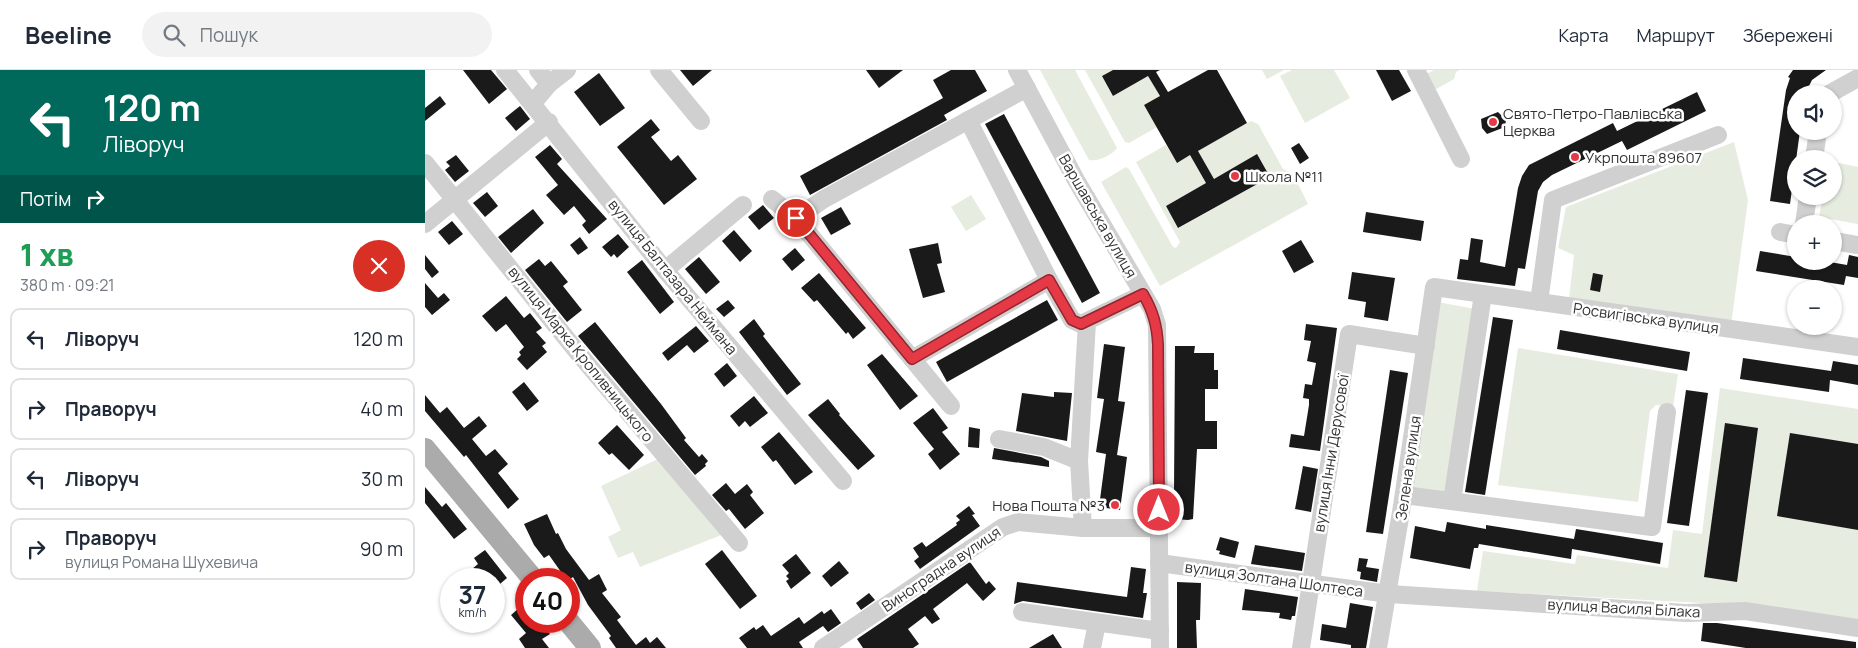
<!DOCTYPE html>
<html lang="uk">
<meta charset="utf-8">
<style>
:root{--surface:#fff;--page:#f2f2f3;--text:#1f2937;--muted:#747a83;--line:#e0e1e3}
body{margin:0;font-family:Manrope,sans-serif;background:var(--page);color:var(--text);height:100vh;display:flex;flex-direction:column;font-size:19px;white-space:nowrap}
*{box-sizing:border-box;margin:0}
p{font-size:16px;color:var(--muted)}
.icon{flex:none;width:28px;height:28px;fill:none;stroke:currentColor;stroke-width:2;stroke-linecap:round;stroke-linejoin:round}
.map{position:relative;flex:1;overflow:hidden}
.panel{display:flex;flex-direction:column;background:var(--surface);width:425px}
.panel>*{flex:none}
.banner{background:#00695c;color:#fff;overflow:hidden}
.tools{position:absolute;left:1362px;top:15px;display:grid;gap:10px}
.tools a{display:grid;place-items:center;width:55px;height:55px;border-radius:50%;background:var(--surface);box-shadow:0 1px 4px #0004;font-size:25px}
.speed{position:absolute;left:15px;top:498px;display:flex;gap:10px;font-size:25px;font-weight:700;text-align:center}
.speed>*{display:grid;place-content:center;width:65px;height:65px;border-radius:50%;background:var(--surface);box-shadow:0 1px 4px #0004;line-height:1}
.speed small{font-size:12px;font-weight:400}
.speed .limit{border:8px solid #d22;background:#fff;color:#111}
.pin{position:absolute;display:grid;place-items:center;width:42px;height:42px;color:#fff;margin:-21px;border:2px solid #fff;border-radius:50%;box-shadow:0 1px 5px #0007}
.me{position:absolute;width:55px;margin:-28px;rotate:0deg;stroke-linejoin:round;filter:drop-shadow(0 0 4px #0008)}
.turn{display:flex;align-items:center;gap:18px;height:105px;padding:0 20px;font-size:22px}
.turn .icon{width:65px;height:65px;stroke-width:2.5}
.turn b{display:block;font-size:35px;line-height:42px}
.then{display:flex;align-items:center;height:48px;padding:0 20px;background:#0003;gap:10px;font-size:19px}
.round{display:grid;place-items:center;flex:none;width:52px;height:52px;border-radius:26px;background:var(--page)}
.headline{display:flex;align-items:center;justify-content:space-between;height:85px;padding:0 20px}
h1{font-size:30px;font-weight:800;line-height:38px;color:#1e9e55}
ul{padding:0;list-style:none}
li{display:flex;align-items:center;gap:15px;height:62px;margin:0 10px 8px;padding:0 10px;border:2px solid var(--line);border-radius:10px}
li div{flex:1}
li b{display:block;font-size:19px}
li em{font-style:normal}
header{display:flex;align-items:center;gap:30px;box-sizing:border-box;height:70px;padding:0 25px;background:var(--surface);border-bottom:1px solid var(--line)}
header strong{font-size:24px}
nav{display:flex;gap:28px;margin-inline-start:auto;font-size:18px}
.search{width:350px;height:45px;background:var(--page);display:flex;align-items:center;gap:12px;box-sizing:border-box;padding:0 18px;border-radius:28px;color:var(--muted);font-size:19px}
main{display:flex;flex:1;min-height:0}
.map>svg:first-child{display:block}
.green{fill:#e6ecdf}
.building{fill:#1a1a1a}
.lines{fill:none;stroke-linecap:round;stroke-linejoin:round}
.minor{stroke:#d0d0d0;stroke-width:18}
.major{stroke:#ababab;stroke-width:22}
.route-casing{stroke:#96252e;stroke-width:12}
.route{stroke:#e63946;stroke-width:9}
.poi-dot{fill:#e63946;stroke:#fff;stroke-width:2}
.labels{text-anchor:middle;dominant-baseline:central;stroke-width:5;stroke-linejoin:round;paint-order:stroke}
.poi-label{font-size:15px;fill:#333;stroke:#fff;text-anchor:start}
.street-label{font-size:15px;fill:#333;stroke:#fff}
</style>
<header>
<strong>Beeline</strong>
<div class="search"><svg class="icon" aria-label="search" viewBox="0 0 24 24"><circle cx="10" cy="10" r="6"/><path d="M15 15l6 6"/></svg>Пошук</div>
<nav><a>Карта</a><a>Маршрут</a><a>Збережені</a></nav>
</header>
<main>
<section class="panel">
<div class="banner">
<div class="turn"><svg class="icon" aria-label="left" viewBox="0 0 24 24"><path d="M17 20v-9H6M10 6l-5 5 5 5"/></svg><div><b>120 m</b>Ліворуч</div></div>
<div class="then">Потім<svg class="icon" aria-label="right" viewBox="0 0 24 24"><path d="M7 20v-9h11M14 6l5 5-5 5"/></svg></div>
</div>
<div class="headline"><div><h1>1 хв</h1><p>380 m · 09:21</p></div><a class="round" style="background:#d93025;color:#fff"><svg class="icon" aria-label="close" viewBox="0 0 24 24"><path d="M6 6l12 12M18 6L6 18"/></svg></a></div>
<ul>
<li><svg class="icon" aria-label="left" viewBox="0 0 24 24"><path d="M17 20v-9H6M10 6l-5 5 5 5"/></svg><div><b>Ліворуч</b></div><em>120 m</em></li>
<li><svg class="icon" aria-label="right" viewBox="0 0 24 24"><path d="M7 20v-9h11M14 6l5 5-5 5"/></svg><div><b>Праворуч</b></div><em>40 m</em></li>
<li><svg class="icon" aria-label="left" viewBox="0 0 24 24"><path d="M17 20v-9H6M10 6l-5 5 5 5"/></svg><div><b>Ліворуч</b></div><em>30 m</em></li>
<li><svg class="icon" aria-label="right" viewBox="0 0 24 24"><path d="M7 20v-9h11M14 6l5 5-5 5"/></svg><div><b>Праворуч</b><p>вулиця Романа Шухевича</p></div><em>90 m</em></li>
</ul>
</section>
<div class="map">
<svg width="1433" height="578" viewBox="0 0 1433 578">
<rect width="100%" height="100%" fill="#fff"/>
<!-- green -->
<g class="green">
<path d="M615,0H650L692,78C687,85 673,92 664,90Z"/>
<polygon points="660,0 688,0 677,6 688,26 723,6 735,26 719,35 732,57 704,73 700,72"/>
<polygon points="837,0 859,0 842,9"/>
<polygon points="867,0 909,0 925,28 880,53 855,6"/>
<polygon points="1009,0 1035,0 1031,2 1029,9 1004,23 996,7"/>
<polygon points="826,51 833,54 858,99 868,104 883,134 735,216 676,112 701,97 704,99 748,177 751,178 755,172 711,92 741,75 752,93 765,85 781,113 741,136 754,158 845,107 832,85 789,109 773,81"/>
<polygon points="1309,72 1323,130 1306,255 1144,229 1149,185 1133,178 1141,137"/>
<polygon points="1409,92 1433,97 1433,154 1394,147 1398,126 1409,126"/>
<polygon points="546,125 561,149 541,161 526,137"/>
<polygon points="1007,231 1056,240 1027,431 979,425"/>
<polygon points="1093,278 1253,304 1248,337 1231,335 1225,341 1213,432 1073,415"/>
<polygon points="1295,318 1433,339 1433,552 1352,537 1052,521 1058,481 1150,494 1152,485 1243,498 1248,460 1277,464"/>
<polygon points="235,388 299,464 215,497 208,482 193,488 183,467 196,460 176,416"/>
</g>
<!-- building -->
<g class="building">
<polygon points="38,0 66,0 82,19 64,34"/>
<polygon points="255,0 287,0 268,16"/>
<polygon points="441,0 478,0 454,18"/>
<polygon points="526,0 550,0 562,21 519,45 522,50 385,125 375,106 518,28 508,10"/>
<polygon points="688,0 735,0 731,2 743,22 783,0 792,0 822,53 773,81 789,109 832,84 845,107 753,158 741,136 781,113 765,85 752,93 719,35 735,26 723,6 688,26 677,6"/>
<polygon points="951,0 974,0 986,21 967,31"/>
<polygon points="1368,0 1401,0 1387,10 1380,24 1371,24 1371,61 1375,61 1365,134 1345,131 1361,20 1365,8 1363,7"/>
<polygon points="174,3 200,38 175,56 149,22"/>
<polygon points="1272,22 1281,41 1202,80 1197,71 1127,105 1118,112 1113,121 1100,199 1093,198 1090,216 1032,209 1035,189 1043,190 1046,168 1058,170 1055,192 1080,197 1093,118 1097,106 1104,95 1188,53 1192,61"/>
<polygon points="15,26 21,34 0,51 0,38"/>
<polygon points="95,36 105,49 91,61 80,48"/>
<polygon points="1073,42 1081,50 1080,57 1062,64 1057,58 1056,49"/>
<polygon points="579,44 675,223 657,233 560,54"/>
<polygon points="226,49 235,60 226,67 246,91 253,85 272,109 239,135 192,77"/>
<polygon points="874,73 884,88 875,94 866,78"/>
<polygon points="125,75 137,89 132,94 182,149 164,164 157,155 161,151 149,136 139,145 121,125 133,115 110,87"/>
<polygon points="31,85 44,101 30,112 20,100 25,96 21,92"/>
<polygon points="62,122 73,136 60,147 48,133"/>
<polygon points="338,135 349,148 334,160 323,147"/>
<polygon points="416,137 426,154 406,165 396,148"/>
<polygon points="108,139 119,153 86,183 73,167"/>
<polygon points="941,142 999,151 996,171 938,162"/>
<polygon points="27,151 38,164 24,175 13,162"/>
<polygon points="309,160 327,181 315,192 297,171"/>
<polygon points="193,164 204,177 192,188 189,184 186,187 177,177"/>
<polygon points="155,167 163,178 153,185 145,175"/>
<polygon points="876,170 889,192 869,203 857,181"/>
<polygon points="513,173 517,193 512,194 520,222 498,228 484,179"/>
<polygon points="370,178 380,190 367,201 357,189"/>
<polygon points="1335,181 1371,187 1371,191 1399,191 1422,195 1424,185 1433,187 1433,208 1421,206 1419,215 1331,201"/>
<polygon points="0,185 14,202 7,208 0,199"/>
<polygon points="274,187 295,212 281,224 260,199"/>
<polygon points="114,189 120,196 126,191 143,212 138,216 157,240 142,252 100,200"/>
<polygon points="217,190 249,232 235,244 202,202"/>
<polygon points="927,202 970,208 963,251 939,247 941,232 923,229"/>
<polygon points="394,203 441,258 428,269 423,262 421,264 392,230 389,232 376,218"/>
<polygon points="1168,203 1178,205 1175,222 1165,220"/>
<polygon points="0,213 13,228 19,223 25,230 7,245 0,237"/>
<polygon points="81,226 99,248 105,243 117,258 111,262 121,273 117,276 122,282 102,300 92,289 96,285 94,282 99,277 81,254 71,262 57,246"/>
<polygon points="303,230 310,238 299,247 291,239"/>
<polygon points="622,230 633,250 522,312 511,292"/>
<polygon points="1068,247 1088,250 1060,425 1040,422"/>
<polygon points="329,249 340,264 338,266 376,314 362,325 314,262"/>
<polygon points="170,252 236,334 261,368 259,370 274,387 277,384 283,391 280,394 281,396 270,405 153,266"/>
<polygon points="881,254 912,258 895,381 864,377 866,364 879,366 884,335 884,329 878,328 880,314 887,315 891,293 882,291 886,271 879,270"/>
<polygon points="271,256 284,271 269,283 262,275 243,291 237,283"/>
<polygon points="1135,260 1265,282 1262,301 1132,279"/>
<polygon points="679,274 700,277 693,331 700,332 692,385 702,387 695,440 674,437 681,384 671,382 679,329 672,328"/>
<polygon points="750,276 770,276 769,283 789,283 789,300 793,300 793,319 780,319 780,351 792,351 792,379 772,379 768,449 763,450 750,449 752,422 749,422"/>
<polygon points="457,284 493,326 475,340 442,295"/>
<polygon points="1318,288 1406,301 1408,291 1433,295 1433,315 1405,310 1404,322 1315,309"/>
<polygon points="302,293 312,306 299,317 289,304"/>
<polygon points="965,300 983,303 958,464 941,462"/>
<polygon points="99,312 114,331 102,341 87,322"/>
<polygon points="1261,320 1283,323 1264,456 1242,453"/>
<polygon points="629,322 647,323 642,371 591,361 597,323 629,327"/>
<polygon points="0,325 15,343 22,337 39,358 54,346 62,356 47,369 61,386 70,379 83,394 73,403 94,429 83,439 41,385 39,387 0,341"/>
<polygon points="329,326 343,343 325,357 320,351 314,357 305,346"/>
<polygon points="403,329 415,344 414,345 450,386 433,400 383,345"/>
<polygon points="508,338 523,358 517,362 535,384 515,400 503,384 509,379 488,353"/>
<polygon points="1300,353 1333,358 1312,512 1279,507"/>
<polygon points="192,355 219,385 204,400 187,383 184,385 173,373"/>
<polygon points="544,357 555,359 554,378 543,377"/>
<polygon points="354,362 388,402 370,415 351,390 348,392 336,377"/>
<polygon points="1365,363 1433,374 1433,460 1352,446"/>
<polygon points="569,378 616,387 624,391 624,397 567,389"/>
<polygon points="878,396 893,399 886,442 870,439"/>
<polygon points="301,413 310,424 322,414 328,422 325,425 339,443 320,459 304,439 301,441 287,425"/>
<polygon points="0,417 17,437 21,433 42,459 29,469 0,433"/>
<polygon points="544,436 550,444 547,445 555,456 495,499 489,491 494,487 488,478 497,472 501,477 532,455 531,453 535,450 531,446"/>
<polygon points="122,444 131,464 133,463 141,479 164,510 174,504 182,520 177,523 196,547 192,550 211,575 221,567 225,573 232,567 241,578 191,578 184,568 186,566 163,535 148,507 144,510 141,509 124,485 119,488 109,475 99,454"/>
<polygon points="1022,452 1061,459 1061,455 1149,469 1151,459 1238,473 1235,494 1147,479 1146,489 1054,474 1053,478 1049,478 1045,499 985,488 990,456 1020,462"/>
<polygon points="795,467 814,472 810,488 794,484 795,481 791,480"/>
<polygon points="830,475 880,483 877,501 826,494"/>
<polygon points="60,480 82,508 69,519 69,509 35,509 53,494 49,488"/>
<polygon points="297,480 332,526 315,539 280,494"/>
<polygon points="371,484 386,503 366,519 361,511 364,509 361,506 364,503 357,495"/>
<polygon points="934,488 943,489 941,497 954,499 952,512 935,509 936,502 932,501"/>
<polygon points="414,491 424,503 406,517 397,506"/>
<polygon points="545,492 561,514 564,511 571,519 558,531 542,513 508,539 515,549 507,554 500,546 483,559 494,574 488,578 438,578 432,569"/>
<polygon points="706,497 721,499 718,523 722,523 718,548 598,531 589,534 592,512 702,527"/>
<polygon points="752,512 776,513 775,550 771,550 772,578 752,578"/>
<polygon points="820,519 873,527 870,546 867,546 866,550 854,548 855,543 817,540"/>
<polygon points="444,523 450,530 436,540 431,533"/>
<polygon points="101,532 101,551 115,551 125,564 117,569 124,578 100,578 94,569 101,563 86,545"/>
<polygon points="925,533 948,537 941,578 926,578 926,575 895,570 897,554 921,558"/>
<polygon points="406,539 416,553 403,562 398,556 374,572 378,578 322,578 314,568 329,557 331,560 338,555 346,566 374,547 379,554 397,541 399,544"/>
<polygon points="1278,553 1292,553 1431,572 1431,578 1321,578 1276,571"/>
<polygon points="628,564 637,578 604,578"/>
</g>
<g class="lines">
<!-- minor -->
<g class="minor">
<polyline points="80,0 240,200 418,411"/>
<polyline points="234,0 276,51"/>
<polyline points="592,0 651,110 727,239 732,255 735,578"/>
<polyline points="991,0 1036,89"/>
<polyline points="124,14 142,0"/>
<polyline points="1404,24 1433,8"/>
<polyline points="108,33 124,14 113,0"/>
<polyline points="543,50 624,210"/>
<polyline points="1389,89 1393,61"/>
<polyline points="0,93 154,284 314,473"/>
<polyline points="347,129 371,148 526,336"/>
<polyline points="371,148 399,129 602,18"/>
<polyline points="0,154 124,52"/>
<polyline points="1379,154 1383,126"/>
<polyline points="1355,162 1371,165"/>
<polyline points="1409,171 1433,175"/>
<polyline points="240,200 318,135"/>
<polyline points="1114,232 1128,130 1293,65"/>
<polyline points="487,289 624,210 647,250 656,254 718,224"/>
<polyline points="574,369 619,377 654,391"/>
<polyline points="979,425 1227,457 1242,342"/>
<polyline points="1027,431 1058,224"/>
<polyline points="658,458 654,391 662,252"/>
<polyline points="734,493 964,524 1261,543 1320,541 1433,558"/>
<polyline points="597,542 735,561"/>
<polyline points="398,578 578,457 593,452 658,458 735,458"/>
<polyline points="667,578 672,553"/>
<polyline points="876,578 924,264 1001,276"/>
<polyline points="953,578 977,436 1009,217 1433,277"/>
</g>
<!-- major -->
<g class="major">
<polyline points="0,379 108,509"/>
<polyline points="143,551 165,578"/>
</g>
</g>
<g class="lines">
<defs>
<path id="route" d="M371,148L487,289L624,210L647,250L656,254L718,224C728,241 732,255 733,275L734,440"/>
</defs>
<!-- route casing -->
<use href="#route" class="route-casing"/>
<!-- route -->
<use href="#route" class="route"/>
</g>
<!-- markers -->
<g class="poi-dot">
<circle cx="1068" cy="52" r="5"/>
<circle cx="1150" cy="87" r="5"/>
<circle cx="810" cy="106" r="5"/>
<circle cx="690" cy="435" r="5"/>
</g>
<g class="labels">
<!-- poi labels -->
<g class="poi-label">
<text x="1078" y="43">Свято-Петро-Павлівська<tspan x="1078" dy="17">Церква</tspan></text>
<text x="1160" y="87">Укрпошта 89607</text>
<text x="820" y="106">Школа №11</text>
<text x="680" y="435" text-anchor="end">Нова Пошта №3</text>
</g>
<!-- street labels -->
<g class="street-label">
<text transform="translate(673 146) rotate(60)">Варшавська вулиця</text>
<text transform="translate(248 207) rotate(51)">вулиця Балтазара Неймана</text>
<text transform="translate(1221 248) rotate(8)">Росвигівська вулиця</text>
<text transform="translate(156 284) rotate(51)">вулиця Марка Кропивницького</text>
<text transform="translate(906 383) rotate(-81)">вулиця Інни Дерусової</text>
<text transform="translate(983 398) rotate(-82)">Зелена вулиця</text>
<text transform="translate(516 499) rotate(-34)">Виноградна вулиця</text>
<text transform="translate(849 509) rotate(8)">вулиця Золтана Шолтеса</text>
<text transform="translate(1199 538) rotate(3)">вулиця Василя Білака</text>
</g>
</g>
</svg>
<div class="tools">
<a><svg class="icon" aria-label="sound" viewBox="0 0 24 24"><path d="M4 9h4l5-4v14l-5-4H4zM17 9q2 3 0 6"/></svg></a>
<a><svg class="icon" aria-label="layers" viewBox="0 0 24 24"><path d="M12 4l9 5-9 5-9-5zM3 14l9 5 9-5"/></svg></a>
<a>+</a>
<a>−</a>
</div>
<div class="speed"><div>37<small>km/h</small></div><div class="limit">40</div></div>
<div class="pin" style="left:371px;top:148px;background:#d93025"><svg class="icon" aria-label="arrive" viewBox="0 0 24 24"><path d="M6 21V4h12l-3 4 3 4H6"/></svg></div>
<svg class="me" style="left:734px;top:440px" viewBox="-20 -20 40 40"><circle r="17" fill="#e63946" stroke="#fff" stroke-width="3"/><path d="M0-11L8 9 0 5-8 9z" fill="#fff"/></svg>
</div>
</main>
